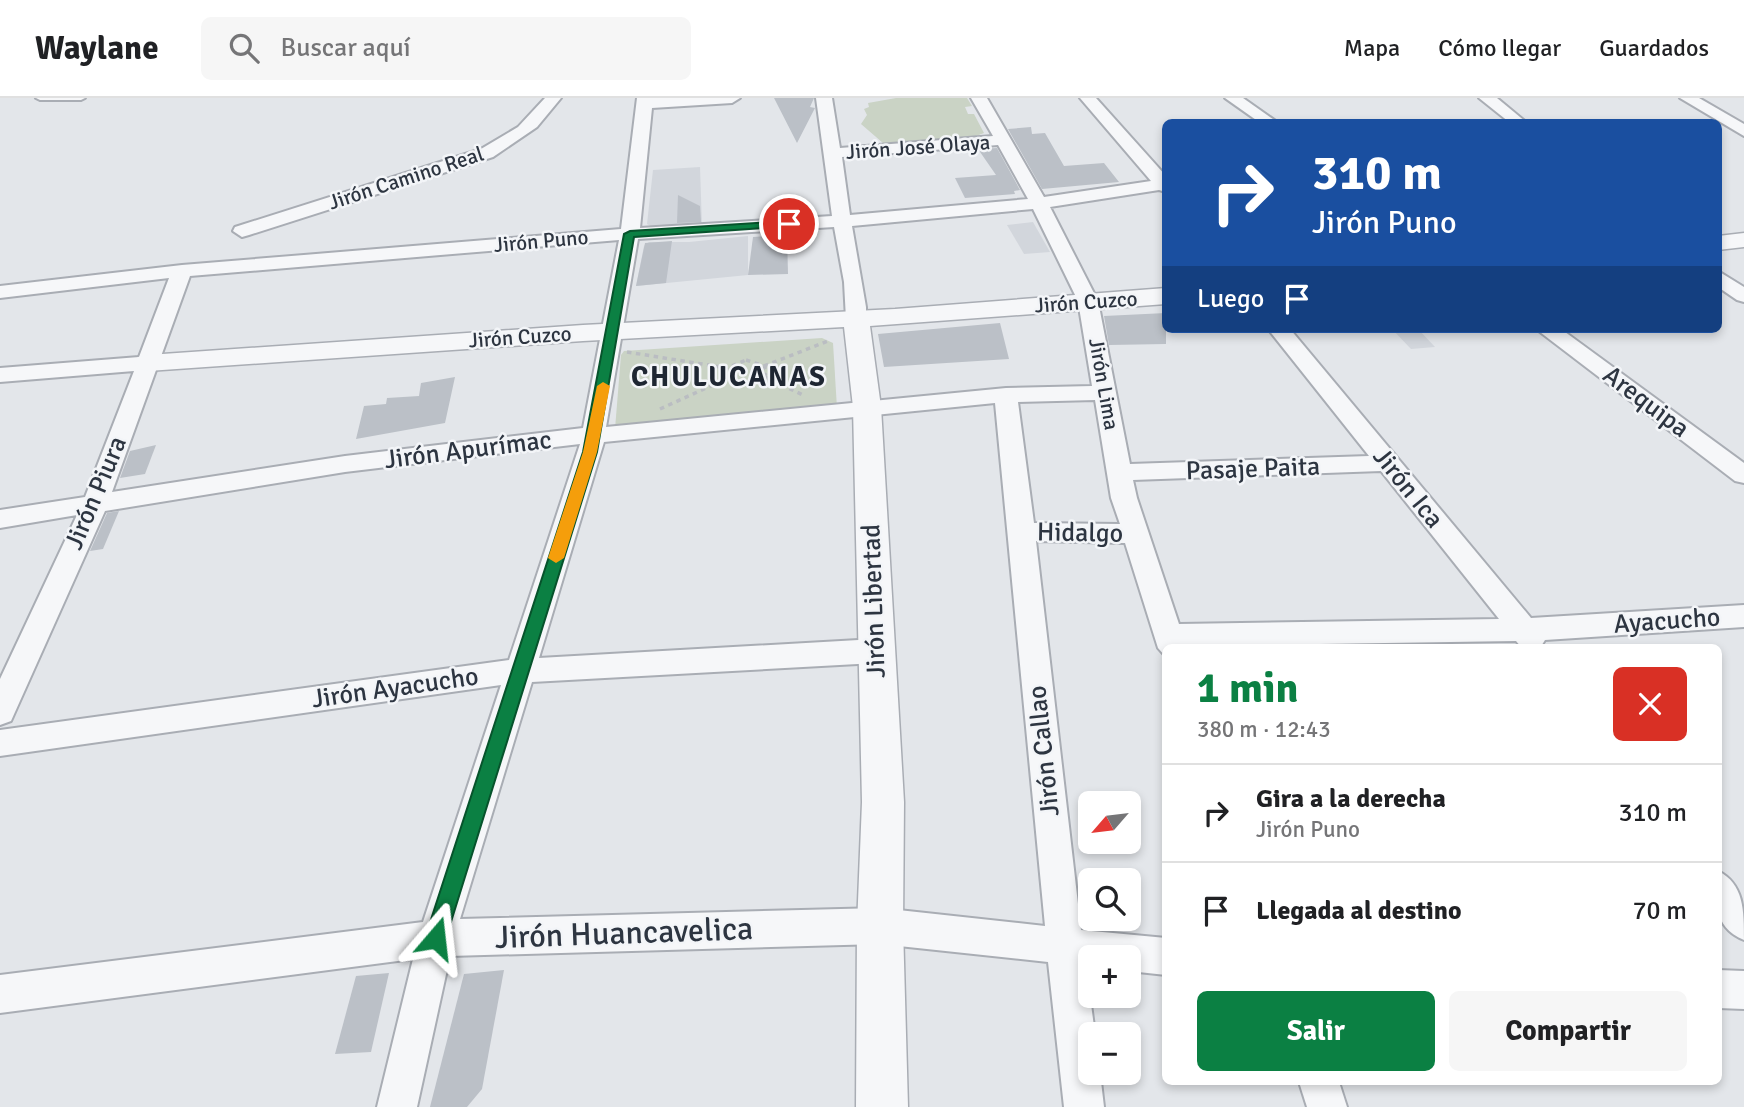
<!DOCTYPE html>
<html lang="es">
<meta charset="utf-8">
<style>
:root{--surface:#fff;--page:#f6f6f6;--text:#202124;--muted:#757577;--line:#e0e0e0;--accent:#0b8043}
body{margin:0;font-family:Signika,sans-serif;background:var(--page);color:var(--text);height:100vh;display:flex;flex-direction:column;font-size:26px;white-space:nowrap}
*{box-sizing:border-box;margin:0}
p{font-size:23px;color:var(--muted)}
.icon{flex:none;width:38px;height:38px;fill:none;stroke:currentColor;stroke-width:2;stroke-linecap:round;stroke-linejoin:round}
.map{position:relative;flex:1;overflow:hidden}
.drawer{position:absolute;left:1162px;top:546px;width:560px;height:441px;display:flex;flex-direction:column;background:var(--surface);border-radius:10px;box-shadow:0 4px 10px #0003}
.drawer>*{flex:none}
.hud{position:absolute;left:1162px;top:21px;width:560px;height:214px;border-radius:10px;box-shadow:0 4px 10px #0003;background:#1a4fa0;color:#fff;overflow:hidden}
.needle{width:46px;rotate:242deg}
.buttons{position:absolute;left:1078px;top:693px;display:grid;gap:14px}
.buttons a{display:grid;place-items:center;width:63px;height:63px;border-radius:10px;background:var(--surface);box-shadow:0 4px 10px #0003;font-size:35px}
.pin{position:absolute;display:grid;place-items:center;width:60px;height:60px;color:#fff;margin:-30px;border:4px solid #fff;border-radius:50%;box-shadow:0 2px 7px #0007}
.me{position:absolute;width:77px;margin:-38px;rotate:17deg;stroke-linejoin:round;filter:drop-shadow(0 0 5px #0008)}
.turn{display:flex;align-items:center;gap:24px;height:147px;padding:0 35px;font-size:32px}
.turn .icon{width:91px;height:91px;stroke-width:2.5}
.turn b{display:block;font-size:49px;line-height:60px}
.then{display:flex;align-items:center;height:66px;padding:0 35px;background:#0003;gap:14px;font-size:26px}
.round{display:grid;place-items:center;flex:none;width:74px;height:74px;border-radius:10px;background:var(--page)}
.overview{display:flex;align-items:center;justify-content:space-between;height:119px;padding:0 35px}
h1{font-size:42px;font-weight:800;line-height:52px;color:var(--accent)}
.action{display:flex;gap:14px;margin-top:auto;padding:14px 35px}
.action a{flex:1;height:80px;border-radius:10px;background:var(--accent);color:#fff;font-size:28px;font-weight:800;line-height:80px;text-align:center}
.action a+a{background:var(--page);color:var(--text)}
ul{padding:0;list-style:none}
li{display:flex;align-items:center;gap:21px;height:98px;padding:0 35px;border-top:2px solid var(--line)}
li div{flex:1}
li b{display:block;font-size:26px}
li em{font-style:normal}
header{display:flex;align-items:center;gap:42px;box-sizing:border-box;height:98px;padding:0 35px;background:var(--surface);border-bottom:2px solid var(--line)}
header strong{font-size:33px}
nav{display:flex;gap:38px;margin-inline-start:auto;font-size:24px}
.search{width:490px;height:63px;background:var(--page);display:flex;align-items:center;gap:18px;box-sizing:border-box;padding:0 24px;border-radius:10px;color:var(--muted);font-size:26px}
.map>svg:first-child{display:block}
.built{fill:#d2d6dc}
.green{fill:#cad3c5}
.building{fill:#bbc0c7}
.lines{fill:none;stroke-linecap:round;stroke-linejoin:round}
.service-casing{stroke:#a9adb4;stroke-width:4}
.minor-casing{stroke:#a9adb4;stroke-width:4}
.tertiary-casing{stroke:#a9adb4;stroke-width:3}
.path{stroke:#babdc2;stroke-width:3.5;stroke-dasharray:4.5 4.5;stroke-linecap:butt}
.service{fill:#f6f7f9;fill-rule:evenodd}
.minor{fill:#f6f7f9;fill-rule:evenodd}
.tertiary{fill:#f6f7f9;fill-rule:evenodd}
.route{fill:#0b8043;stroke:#07532c;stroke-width:2}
.slow{fill:#f59e0b}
.labels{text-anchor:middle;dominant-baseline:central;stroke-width:5;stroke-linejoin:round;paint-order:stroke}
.far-street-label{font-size:21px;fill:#2d3541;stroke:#f3f5f8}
.street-label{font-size:26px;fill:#2d3541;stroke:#f3f5f8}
.far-district-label{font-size:28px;font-weight:bold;letter-spacing:2px;fill:#1e2632;stroke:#f3f5f8}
.near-street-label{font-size:32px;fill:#2d3541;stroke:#f3f5f8}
</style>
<header>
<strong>Waylane</strong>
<div class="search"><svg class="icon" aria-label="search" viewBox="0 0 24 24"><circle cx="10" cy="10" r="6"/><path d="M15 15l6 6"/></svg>Buscar aquí</div>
<nav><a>Mapa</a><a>Cómo llegar</a><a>Guardados</a></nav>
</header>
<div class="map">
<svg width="1744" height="1009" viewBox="0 0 1744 1009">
<rect width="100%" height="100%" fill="#e3e6ea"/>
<!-- built -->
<g class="built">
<polygon points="700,69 702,129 657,132 647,126 653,72"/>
<polygon points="1033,124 1050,154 1024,156 1007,127"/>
<polygon points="748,138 748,177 636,188 644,148 649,144 689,144"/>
<polygon points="1392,231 1418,231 1435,249 1411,251"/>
</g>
<!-- green -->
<g class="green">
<polygon points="896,0 967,0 972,8 965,9 968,16 974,16 984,35 968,41 965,39 939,43 883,45 861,26 867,17 864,11 869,9 868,5"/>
<polygon points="822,240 833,245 837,310 615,331 621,257 624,253"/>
</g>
<!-- building -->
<g class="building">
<polygon points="774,0 814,0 810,9 815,10 797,45"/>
<polygon points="1031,29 1032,36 1045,35 1064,68 1104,65 1119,84 1042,91 1008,31"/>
<polygon points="997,50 1020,92 1014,93 1015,96 965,100 955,80 996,77 978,51"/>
<polygon points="678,97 700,108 701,124 677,125"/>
<polygon points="787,137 788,176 748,177 753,139"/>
<polygon points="672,143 666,185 636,188 645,145"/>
<polygon points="1166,215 1166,246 1109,247 1104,218"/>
<polygon points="1000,225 1009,261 884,269 878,236"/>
<polygon points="455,279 445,325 356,341 364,308 386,306 387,300 419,298 421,285"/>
<polygon points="156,347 145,376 120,380 130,353"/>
<polygon points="119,413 103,451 90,453 107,415"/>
<polygon points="504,872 482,991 467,1009 430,1009 464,876"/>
<polygon points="389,875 371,954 335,956 356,878"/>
</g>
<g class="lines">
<defs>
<polygon id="service" points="36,0 85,0 81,2 40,2"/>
<g id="minor">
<polygon points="545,0 561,0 537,29 493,59 249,137 242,139 233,133 235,129 481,51 518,29"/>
<path d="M637,0H740L732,5L652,10L640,130L832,118L816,0H832L840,50L993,38L971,0H987L1044,99L1151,83L1080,0H1096L1166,78V94L1159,92L1050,109L1098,203L1130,366L1369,358L1268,231H1290L1531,520L1744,507V529L1545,542L1540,550H1522L1516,543L1187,548L1166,550V559L1158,550L1125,445L1036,443L1081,832L1166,840V877L1129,873V859H1090V869H1086L1095,936H1090V975H1100L1104,1009H1064L1048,864L880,846L450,858L417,1009H377L413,861L0,915V877L423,824L501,587L0,658V632L509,562L580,346L345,374L105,413L15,614L11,623L0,627V581L77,417L0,430V412L85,399L134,273L0,284V270L139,259L169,180L0,200V188L182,167L621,131ZM998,47L1028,101L850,117L842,59ZM1033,111L1078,203L1092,288L1006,290L606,329L638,141L834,129L844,184L846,221L849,225H863L866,221V209L852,128ZM619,142L583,330L345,358L112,394L190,178ZM1095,302L1111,400L1120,426L1034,425L1018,304ZM995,305L1045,828L880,810L460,821L532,584L876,565L886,561L891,553L886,545L876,541L539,560L604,344ZM1381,373L1499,521L1179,526L1137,400L1133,382Z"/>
<polygon points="1225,0 1243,0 1277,24 1259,24"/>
<polygon points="1479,0 1497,0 1526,24 1509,24"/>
<polygon points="1680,0 1699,0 1744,26 1744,38"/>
<polygon points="1718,173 1744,189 1744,204 1737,202 1718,189"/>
<polygon points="1536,231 1561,231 1744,365 1744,385 1735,383"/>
<path d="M1718,773C1744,786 1744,812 1744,842C1711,828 1718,803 1718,773Z"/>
<polygon points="1718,872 1744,873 1744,911 1718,910"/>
<polygon points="1299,984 1339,984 1347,1009 1307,1009"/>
</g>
<g id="tertiary">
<polygon points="1744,135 1744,149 1718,152 1718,138"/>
<polygon points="1166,190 1166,206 870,228 881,309 904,704 903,828 908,1009 856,1009 857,828 862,704 853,309 844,229 583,243 148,273 138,271 134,265 138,259 148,257 583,227 895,211"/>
</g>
</defs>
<!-- service casing -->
<use href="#service" class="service-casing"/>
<!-- minor casing -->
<use href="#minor" class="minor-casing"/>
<!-- tertiary casing -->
<use href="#tertiary" class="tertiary-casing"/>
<!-- path -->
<g class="path">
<polyline points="627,254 727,270"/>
<path d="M746,262L764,268L767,274C759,287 746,290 732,285L724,275L727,270Z"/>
<polyline points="764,268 828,243"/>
<polyline points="765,279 805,298"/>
<polyline points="660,311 726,281"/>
</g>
<!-- service -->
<use href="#service" class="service"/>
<!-- minor -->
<use href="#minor" class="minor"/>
<!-- tertiary -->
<use href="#tertiary" class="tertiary"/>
</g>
<!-- route -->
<polygon class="route" points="789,123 794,126 792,128 634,139 597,354 446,840 443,847 436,850 428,847 425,840 583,354 624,136 630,133"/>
<!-- slow -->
<polygon class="slow" points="603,284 610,288 597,354 564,460 556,465 548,460 583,354 597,288"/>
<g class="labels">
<!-- far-street labels -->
<g class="far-street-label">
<text transform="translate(918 49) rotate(-4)">Jirón José Olaya</text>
<text transform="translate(406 80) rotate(-18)">Jirón Camino Real</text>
<text transform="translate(541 143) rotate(-5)">Jirón Puno</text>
<text transform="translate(1086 204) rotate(-4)">Jirón Cuzco</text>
<text transform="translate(520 239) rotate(-4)">Jirón Cuzco</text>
<text transform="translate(1104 286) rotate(80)">Jirón Lima</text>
</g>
<!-- street labels -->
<g class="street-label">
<text transform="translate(1646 304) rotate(37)">Arequipa</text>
<text transform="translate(468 352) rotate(-7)">Jirón Apurímac</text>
<text transform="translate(1253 371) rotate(-2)">Pasaje Paita</text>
<text transform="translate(1408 390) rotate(51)">Jirón Ica</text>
<text transform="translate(96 395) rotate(-67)">Jirón Piura</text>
<text transform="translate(1080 435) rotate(1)">Hidalgo</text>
<text transform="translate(874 503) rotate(-92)">Jirón Libertad</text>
<text transform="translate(1667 523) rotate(-4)">Ayacucho</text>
<text transform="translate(395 590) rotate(-8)">Jirón Ayacucho</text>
<text transform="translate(1044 653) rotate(-96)">Jirón Callao</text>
</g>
<!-- far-district labels -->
<g class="far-district-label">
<text x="729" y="279">CHULUCANAS</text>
</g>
<!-- near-street labels -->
<g class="near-street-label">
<text transform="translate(624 835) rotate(-2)">Jirón Huancavelica</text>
</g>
</g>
</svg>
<div class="buttons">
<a><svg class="needle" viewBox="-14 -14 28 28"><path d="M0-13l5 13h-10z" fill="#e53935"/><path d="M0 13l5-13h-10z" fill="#757577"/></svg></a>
<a><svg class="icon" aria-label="search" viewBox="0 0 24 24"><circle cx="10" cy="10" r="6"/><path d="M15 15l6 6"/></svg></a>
<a>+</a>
<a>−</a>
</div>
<div class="pin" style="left:789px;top:126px;background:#d93025"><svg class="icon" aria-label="arrive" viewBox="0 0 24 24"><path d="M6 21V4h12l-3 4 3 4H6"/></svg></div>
<svg class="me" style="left:436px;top:840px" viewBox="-20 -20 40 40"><path d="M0-17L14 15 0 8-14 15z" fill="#0b8043" stroke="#fff" stroke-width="4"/></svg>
<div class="hud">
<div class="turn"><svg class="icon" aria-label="right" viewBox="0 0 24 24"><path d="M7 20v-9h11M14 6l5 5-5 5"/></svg><div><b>310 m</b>Jirón Puno</div></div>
<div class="then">Luego<svg class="icon" aria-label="arrive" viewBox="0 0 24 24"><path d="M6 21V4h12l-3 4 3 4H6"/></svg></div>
</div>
<section class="drawer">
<div class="overview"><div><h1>1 min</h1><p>380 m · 12:43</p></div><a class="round" style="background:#d93025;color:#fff"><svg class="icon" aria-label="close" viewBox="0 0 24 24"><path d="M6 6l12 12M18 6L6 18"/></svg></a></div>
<ul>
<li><svg class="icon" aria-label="right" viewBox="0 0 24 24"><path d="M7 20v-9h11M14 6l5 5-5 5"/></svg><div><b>Gira a la derecha</b><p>Jirón Puno</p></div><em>310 m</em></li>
<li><svg class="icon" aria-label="arrive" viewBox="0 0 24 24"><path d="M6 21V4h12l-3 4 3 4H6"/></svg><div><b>Llegada al destino</b></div><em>70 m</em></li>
</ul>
<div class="action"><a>Salir</a><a>Compartir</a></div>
</section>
</div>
